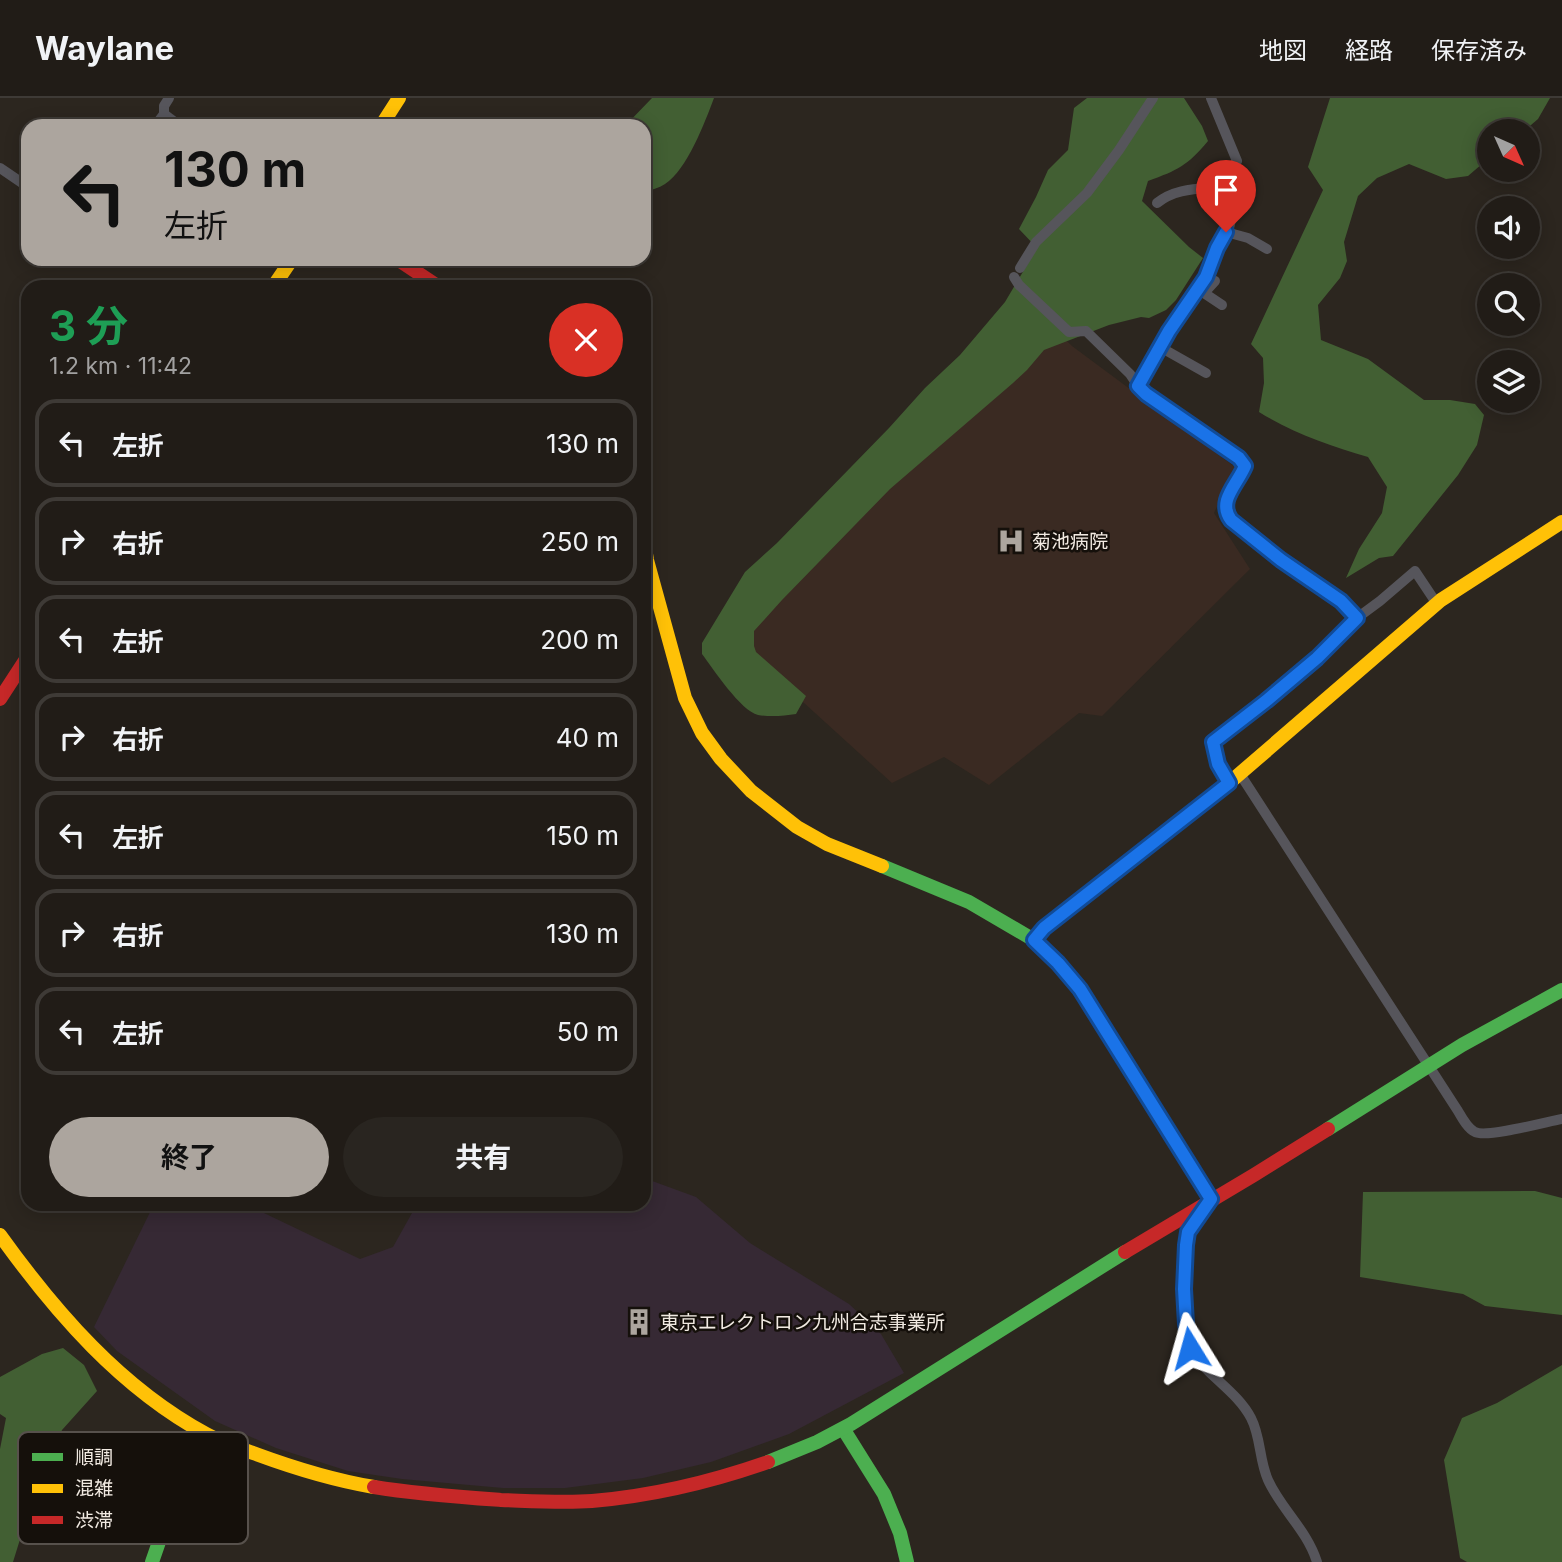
<!DOCTYPE html>
<html lang="ja">
<meta charset="utf-8">
<style>
:root{--surface:#211c17;--page:#292520;--text:#f1f3f6;--muted:#a2a1a1;--line:#3e3a36;--accent:#aca59e}
body{margin:0;font-family:Inter,"Noto Sans JP",sans-serif;background:var(--page);color:var(--text);height:100vh;display:flex;flex-direction:column;font-size:26px;white-space:nowrap}
*{box-sizing:border-box;margin:0}
p{font-size:23px;color:var(--muted)}
.icon{flex:none;width:38px;height:38px;fill:none;stroke:currentColor;stroke-width:2;stroke-linecap:round;stroke-linejoin:round}
.map{position:relative;flex:1;overflow:hidden}
.details{position:absolute;left:21px;top:182px;width:630px;height:931px;display:flex;flex-direction:column;background:var(--surface);border-radius:21px;box-shadow:0 4px 18px #0003,0 0 0 2px var(--line)}
.details>*{flex:none}
.top-card{position:absolute;left:21px;top:21px;width:630px;height:147px;border-radius:21px;box-shadow:0 4px 18px #0003,0 0 0 2px var(--line);background:#aca59e;color:#111;overflow:hidden}
.needle{width:46px;rotate:135deg}
.tools{position:absolute;left:1477px;top:21px;display:grid;gap:14px}
.tools a{display:grid;place-items:center;width:63px;height:63px;border-radius:50%;background:var(--surface);box-shadow:0 4px 18px #0003,0 0 0 2px var(--line);font-size:35px}
.pin{position:absolute;display:grid;place-items:center;width:60px;height:60px;color:#fff;margin:-72px -30px;border-radius:50% 50% 50% 0;rotate:-45deg;box-shadow:0 0 7px #0007}
.pin .icon{rotate:45deg}
.me{position:absolute;width:77px;margin:-38px;rotate:352deg;stroke-linejoin:round;filter:drop-shadow(0 0 5px #0008)}
.turn{display:flex;align-items:center;gap:24px;height:147px;padding:0 28px;font-size:32px}
.turn .icon{width:91px;height:91px;stroke-width:2.5}
.turn b{display:block;font-size:49px;line-height:60px}
.round{display:grid;place-items:center;flex:none;width:74px;height:74px;border-radius:37px;background:var(--page)}
.headline{display:flex;align-items:center;justify-content:space-between;height:119px;padding:0 28px}
h1{font-size:42px;font-weight:700;line-height:52px;color:#1e9e55}
.cta{display:flex;gap:14px;margin-top:auto;padding:14px 28px}
.cta a{flex:1;height:80px;border-radius:42px;background:var(--accent);color:#111;font-size:28px;font-weight:700;line-height:80px;text-align:center}
.cta a+a{background:var(--page);color:var(--text)}
ul{padding:0;list-style:none}
li{display:flex;align-items:center;gap:21px;height:88px;margin:0 14px 10px;padding:0 14px;border:4px solid var(--line);border-radius:21px}
li div{flex:1}
li b{display:block;font-size:26px}
li em{font-style:normal}
header{display:flex;align-items:center;gap:42px;box-sizing:border-box;height:98px;padding:0 35px;background:var(--surface);border-bottom:2px solid var(--line)}
header strong{font-size:33px}
nav{display:flex;gap:38px;margin-inline-start:auto;font-size:24px}
.map>svg:first-child{display:block}
.industrial{fill:#362934}
.medical{fill:#3a2a22}
.forest{fill:#425f33}
.lines{fill:none;stroke-linecap:round;stroke-linejoin:round}
.street{stroke:#56555b;stroke-width:10}
.fast{stroke:#4caf50;stroke-width:14}
.slow{stroke:#ffc107;stroke-width:14}
.jam{stroke:#c62828;stroke-width:14}
.route-casing{stroke:#114b97;stroke-width:18}
.route{stroke:#1a73e8;stroke-width:12}
.labels{text-anchor:middle;dominant-baseline:central;stroke-width:5;stroke-linejoin:round;paint-order:stroke}
.poi-label{font-size:19px;fill:#f1eae2;stroke:#15100b;text-anchor:start}
.key{fill:#15100b;stroke:#57514c;stroke-width:2}
.key-label{font-size:19px;fill:#f1eae2}
</style>
<header>
<strong>Waylane</strong>
<nav><a>地図</a><a>経路</a><a>保存済み</a></nav>
</header>
<div class="map">
<svg width="1562" height="1464" viewBox="0 0 1562 1464">
<rect width="100%" height="100%" fill="#2c261f"/>
<!-- industrial -->
<polygon class="industrial" points="644,1080 696,1099 750,1145 849,1206 881,1236 904,1275 789,1336 711,1364 643,1380 565,1390 503,1390 402,1381 348,1373 276,1350 215,1323 117,1253 94,1229 154,1106 245,1106 360,1161 393,1149 417,1106 644,1106"/>
<!-- medical -->
<polygon class="medical" points="1018,195 1072,248 1235,369 1214,415 1250,471 1102,618 1079,615 989,687 944,659 892,685 716,525"/>
<!-- forest -->
<g class="forest">
<path d="M652,0H714C705,24 687,72 665,86C659,90 651,92 644,94V28H625Z"/>
<path d="M1087,0H1184L1202,28L1208,43C1187,68 1178,72 1148,83L1142,103L1189,149L1203,160L1176,202L1166,212L1149,220L1141,219L1109,227L1044,252L1027,272L1013,285L890,391L782,502L754,533V548L756,554L806,598L796,616C784,618 770,619 758,617C741,613 713,571 702,556V545L745,474L777,445L889,330L925,290L960,257L1005,204L1037,150L1019,131L1036,99L1048,72L1068,52L1074,10Z"/>
<path d="M1330,0H1550L1538,21L1524,33H1489V60L1468,78L1446,81L1409,66L1377,80L1358,98L1344,144L1347,163L1340,180L1318,207L1321,242L1368,261L1424,302H1450L1475,306L1484,317L1477,347L1458,377L1393,458L1379,460L1346,480L1359,451L1382,415L1387,389L1368,359C1330,348 1293,335 1259,314L1264,285L1263,260L1251,246L1323,92L1308,69Z"/>
<polygon points="1535,1093 1562,1100 1562,1217 1485,1208 1463,1196 1360,1179 1363,1094"/>
<polygon points="63,1250 84,1267 97,1293 62,1332 26,1422 13,1464 0,1464 0,1351 6,1320 0,1316 0,1279 42,1256"/>
<polygon points="1562,1267 1562,1464 1467,1464 1460,1460 1444,1362 1462,1320 1497,1305"/>
</g>
<g class="lines">
<!-- street -->
<g class="street">
<polyline points="164,16 180,28"/>
<polyline points="155,28 164,16 164,8 169,0"/>
<polyline points="0,70 28,89"/>
<path d="M1157,105C1172,93 1190,91 1209,90"/>
<polyline points="1226,134 1248,140 1267,151"/>
<polyline points="1020,170 1036,144 1087,95 1119,52 1153,0"/>
<path d="M1014,179L1019,187L1069,234L1086,233L1130,276L1138,288L1146,296L1239,360L1245,368C1237,387 1217,403 1231,422L1281,462L1341,503L1357,520L1317,560L1266,603L1213,644L1218,666L1229,685L1044,830L1034,842"/>
<polyline points="1198,191 1222,207"/>
<polyline points="1204,195 1215,183"/>
<polyline points="1160,249 1206,275"/>
<polyline points="1138,288 1169,234 1206,179 1217,150 1229,130 1231,122 1225,109 1209,90 1221,81 1237,63 1211,0"/>
<polyline points="1357,520 1380,503 1415,473 1437,506"/>
<path d="M1240,676L1458,1013C1462,1020 1468,1031 1475,1034C1487,1040 1546,1024 1562,1021"/>
<path d="M1208,1105C1202,1114 1191,1125 1188,1136C1182,1159 1181,1239 1194,1257C1211,1280 1238,1295 1251,1320C1261,1339 1259,1362 1268,1382C1281,1411 1307,1432 1317,1464"/>
</g>
<!-- fast -->
<g class="fast">
<polyline points="882,768 969,804 1034,842 1058,865 1080,891 1211,1101"/>
<polyline points="1328,1031 1462,947 1562,892"/>
<polyline points="844,1332 884,1396 900,1435 907,1464"/>
<polyline points="768,1364 817,1344 851,1326 1125,1154"/>
<polyline points="152,1464 183,1375 201,1335"/>
</g>
<!-- slow -->
<g class="slow">
<polyline points="381,28 399,0"/>
<polyline points="273,189 292,161"/>
<polyline points="644,444 647,462 685,600 702,635 721,661 751,693 797,729 827,746 882,768"/>
<polyline points="1229,685 1441,502 1562,424"/>
<path d="M0,1137C56,1215 121,1290 206,1336C222,1345 239,1350 256,1356C294,1370 333,1382 374,1389"/>
</g>
<!-- jam -->
<g class="jam">
<polyline points="397,161 439,189"/>
<polyline points="0,601 28,558"/>
<polyline points="1125,1154 1254,1077 1328,1031"/>
<path d="M374,1389C416,1396 459,1399 501,1402C531,1403 562,1405 592,1403C652,1398 711,1384 768,1364"/>
</g>
</g>
<g class="lines">
<defs>
<path id="route" d="M1190,1250L1186,1226L1184,1191L1186,1147L1188,1134L1211,1101L1080,891L1058,865L1034,842L1044,830L1229,685L1218,666L1213,644L1266,603L1317,560L1357,520L1341,503L1281,462L1231,422C1217,403 1237,387 1245,368L1239,360L1146,296L1138,288L1169,233L1206,179L1217,150L1226,134"/>
</defs>
<!-- route casing -->
<use href="#route" class="route-casing"/>
<!-- route -->
<use href="#route" class="route"/>
</g>
<!-- icons -->
<defs>
<symbol id="hospital-bare" viewBox="-9 -9 18 18"><path d="M-5-5h3v3.5h4V-5h3V5h-3V1.5h-4V5h-3Z" fill="#aca59e" stroke="#15100b" stroke-width="2.5" paint-order="stroke"/></symbol>
<symbol id="building-bare" viewBox="-9 -9 18 18"><path d="M-4-6H4V6H1V3H-1V6H-4ZM-2.5-4.3h1.7v1.8h-1.7ZM.8-4.3h1.7v1.8H.8ZM-2.5-1h1.7V.8h-1.7ZM.8-1h1.7V.8H.8Z" fill="#aca59e" stroke="#15100b" stroke-width="2.5" paint-order="stroke"/></symbol>
</defs>
<g fill-rule="evenodd">
<use href="#hospital-bare" x="992" y="424" width="38" height="38"/>
<use href="#building-bare" x="620" y="1205" width="38" height="38"/>
</g>
<g class="labels">
<!-- poi labels -->
<g class="poi-label">
<text x="1032" y="443">菊池病院</text>
<text x="660" y="1224">東京エレクトロン九州合志事業所</text>
</g>
</g>
<!-- legend -->
<rect x="18" y="1334" width="230" height="112" rx="10" class="key"/>
<rect x="32" y="1355" width="31" height="8" fill="#4caf50"/>
<rect x="32" y="1386" width="31" height="9" fill="#ffc107"/>
<rect x="32" y="1418" width="31" height="8" fill="#c62828"/>
<g class="key-label">
<text x="75" y="1366">順調</text>
<text x="75" y="1397">混雑</text>
<text x="75" y="1429">渋滞</text>
</g>
</svg>
<div class="tools">
<a><svg class="needle" viewBox="-14 -14 28 28"><path d="M0-13l5 13h-10z" fill="#e53935"/><path d="M0 13l5-13h-10z" fill="#a2a1a1"/></svg></a>
<a><svg class="icon" aria-label="sound" viewBox="0 0 24 24"><path d="M4 9h4l5-4v14l-5-4H4zM17 9q2 3 0 6"/></svg></a>
<a><svg class="icon" aria-label="search" viewBox="0 0 24 24"><circle cx="10" cy="10" r="6"/><path d="M15 15l6 6"/></svg></a>
<a><svg class="icon" aria-label="layers" viewBox="0 0 24 24"><path d="M12 4l9 5-9 5-9-5zM3 14l9 5 9-5"/></svg></a>
</div>
<div class="pin" style="left:1226px;top:134px;background:#d93025"><svg class="icon" aria-label="arrive" viewBox="0 0 24 24"><path d="M6 21V4h12l-3 4 3 4H6"/></svg></div>
<svg class="me" style="left:1190px;top:1250px" viewBox="-20 -20 40 40"><path d="M0-17L14 15 0 8-14 15z" fill="#1a73e8" stroke="#fff" stroke-width="4"/></svg>
<div class="top-card">
<div class="turn"><svg class="icon" aria-label="left" viewBox="0 0 24 24"><path d="M17 20v-9H6M10 6l-5 5 5 5"/></svg><div><b>130 m</b>左折</div></div>
</div>
<section class="details">
<div class="headline"><div><h1>3 分</h1><p>1.2 km · 11:42</p></div><a class="round" style="background:#d93025;color:#fff"><svg class="icon" aria-label="close" viewBox="0 0 24 24"><path d="M6 6l12 12M18 6L6 18"/></svg></a></div>
<ul>
<li><svg class="icon" aria-label="left" viewBox="0 0 24 24"><path d="M17 20v-9H6M10 6l-5 5 5 5"/></svg><div><b>左折</b></div><em>130 m</em></li>
<li><svg class="icon" aria-label="right" viewBox="0 0 24 24"><path d="M7 20v-9h11M14 6l5 5-5 5"/></svg><div><b>右折</b></div><em>250 m</em></li>
<li><svg class="icon" aria-label="left" viewBox="0 0 24 24"><path d="M17 20v-9H6M10 6l-5 5 5 5"/></svg><div><b>左折</b></div><em>200 m</em></li>
<li><svg class="icon" aria-label="right" viewBox="0 0 24 24"><path d="M7 20v-9h11M14 6l5 5-5 5"/></svg><div><b>右折</b></div><em>40 m</em></li>
<li><svg class="icon" aria-label="left" viewBox="0 0 24 24"><path d="M17 20v-9H6M10 6l-5 5 5 5"/></svg><div><b>左折</b></div><em>150 m</em></li>
<li><svg class="icon" aria-label="right" viewBox="0 0 24 24"><path d="M7 20v-9h11M14 6l5 5-5 5"/></svg><div><b>右折</b></div><em>130 m</em></li>
<li><svg class="icon" aria-label="left" viewBox="0 0 24 24"><path d="M17 20v-9H6M10 6l-5 5 5 5"/></svg><div><b>左折</b></div><em>50 m</em></li>
</ul>
<div class="cta"><a>終了</a><a>共有</a></div>
</section>
</div>
